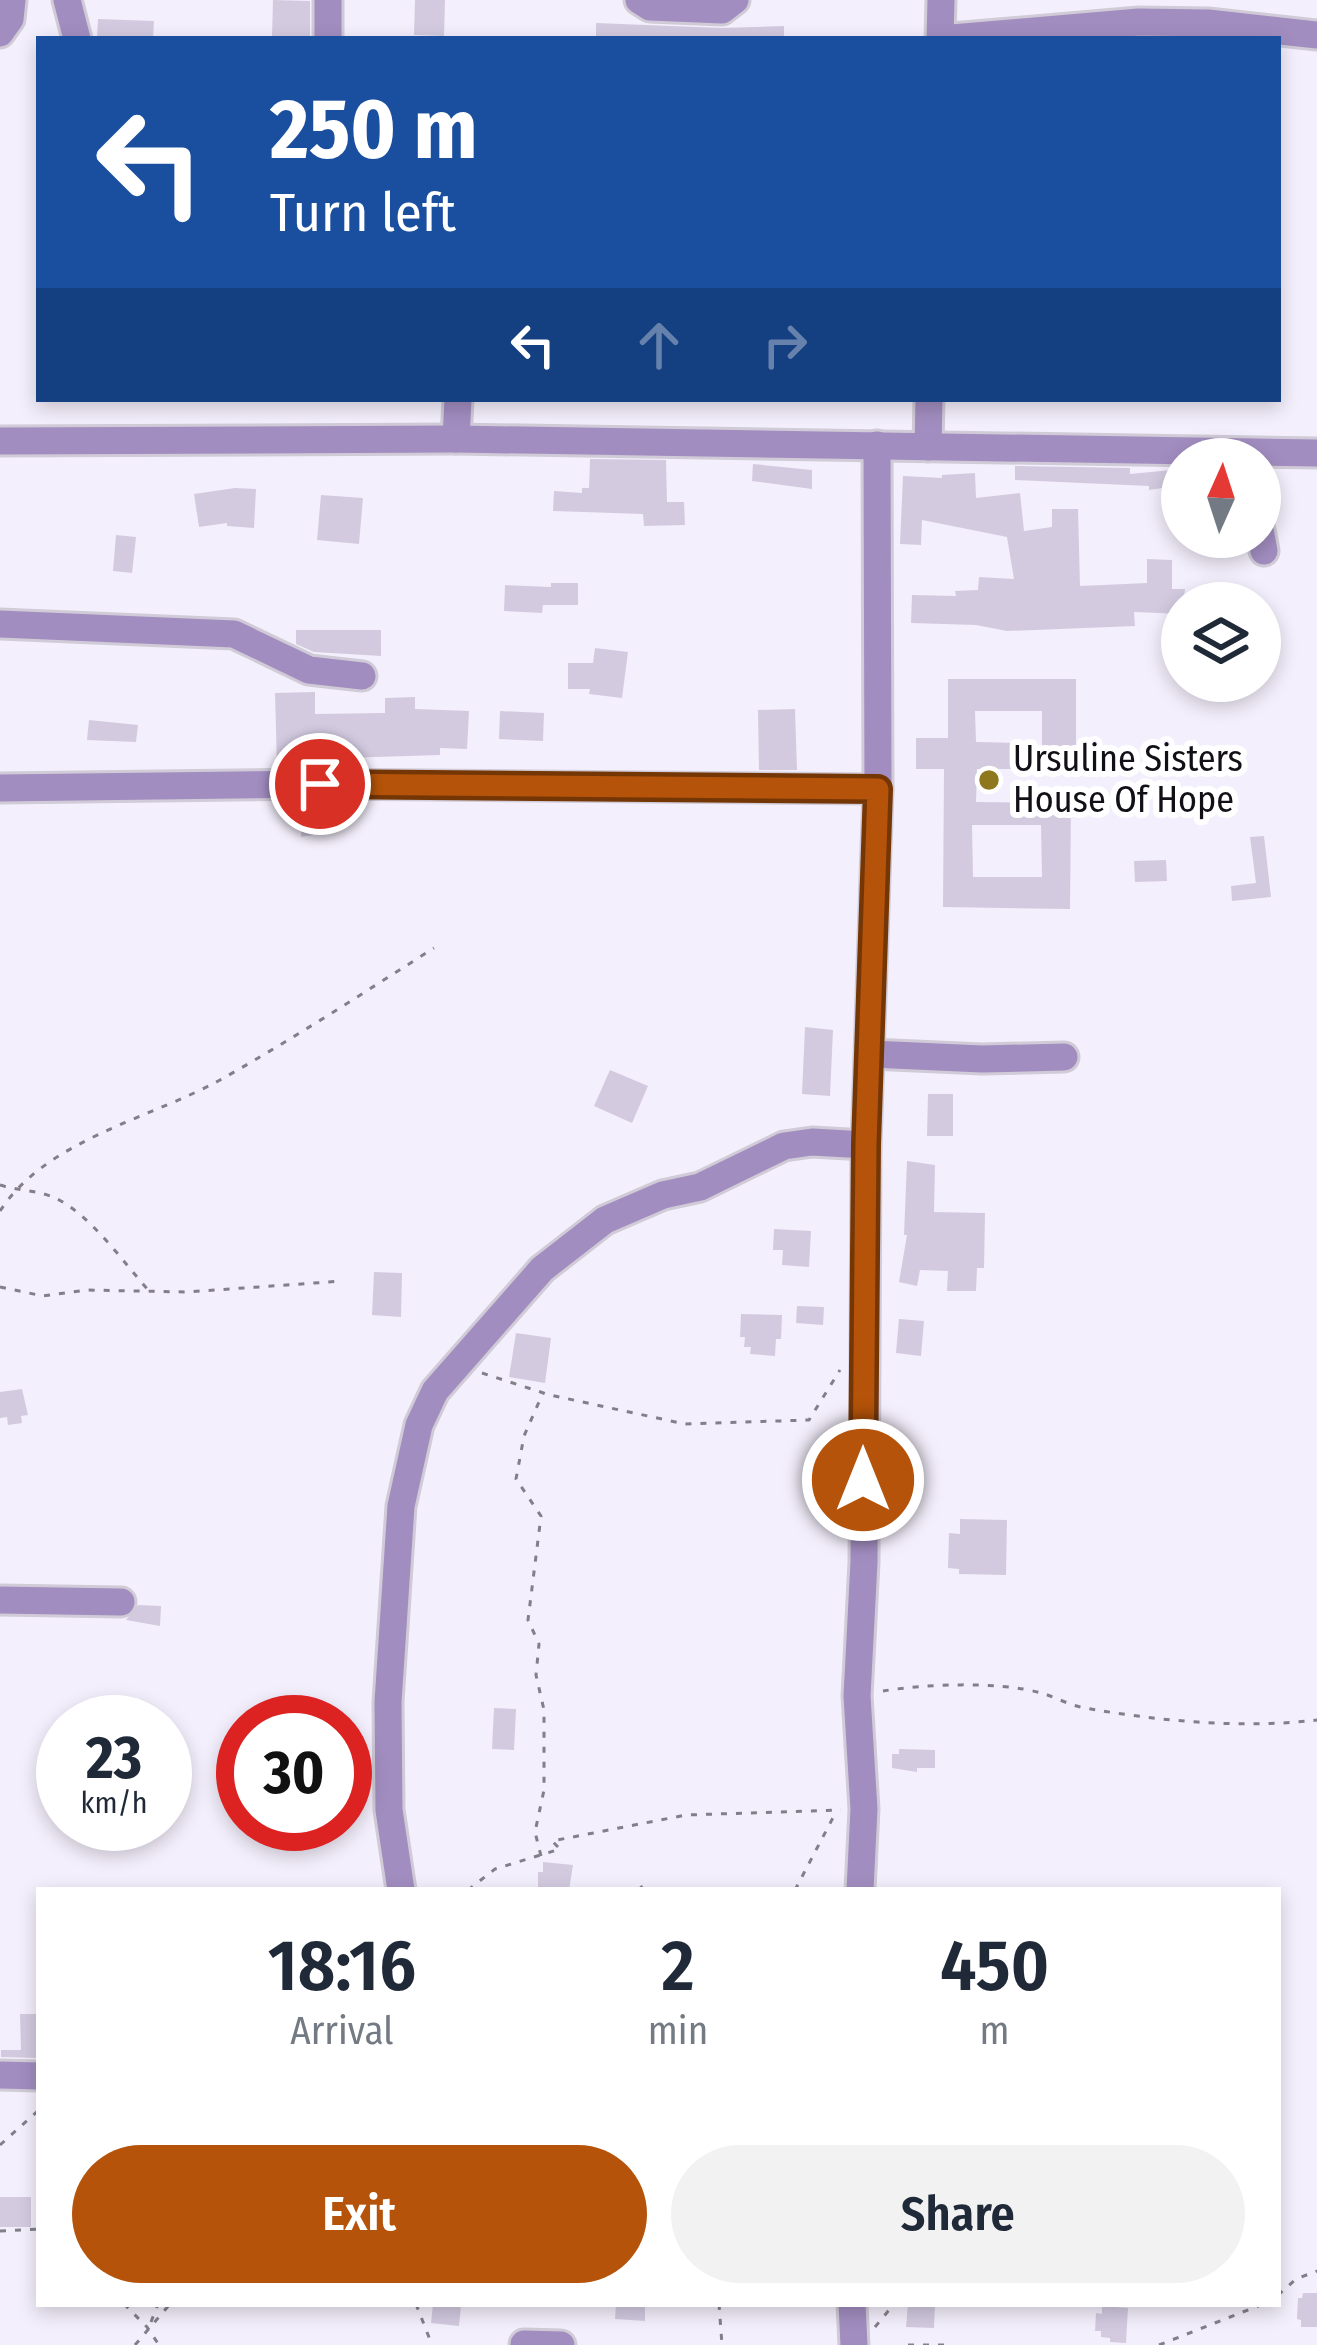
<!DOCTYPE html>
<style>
:root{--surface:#fff;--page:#f2f2f3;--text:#1f2937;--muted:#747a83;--accent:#b45309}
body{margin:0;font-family:"Fira Sans Condensed",sans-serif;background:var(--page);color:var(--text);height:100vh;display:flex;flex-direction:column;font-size:45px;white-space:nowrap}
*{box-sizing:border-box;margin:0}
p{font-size:39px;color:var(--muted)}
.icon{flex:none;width:66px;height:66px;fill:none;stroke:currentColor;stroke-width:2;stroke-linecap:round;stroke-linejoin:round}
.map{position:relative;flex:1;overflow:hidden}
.sheet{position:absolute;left:36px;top:1887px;width:1245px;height:420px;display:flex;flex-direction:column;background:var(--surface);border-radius:0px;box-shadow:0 6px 18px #0003}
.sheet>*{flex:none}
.hud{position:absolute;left:36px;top:36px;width:1245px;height:366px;border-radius:0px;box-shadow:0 6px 18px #0003;background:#1a4fa0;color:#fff;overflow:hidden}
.needle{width:78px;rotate:3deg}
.buttons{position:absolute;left:1161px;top:438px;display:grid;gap:24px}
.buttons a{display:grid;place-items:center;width:120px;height:120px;border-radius:50%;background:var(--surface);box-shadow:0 6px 18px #0003;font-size:60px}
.speed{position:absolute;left:36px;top:1695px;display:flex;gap:24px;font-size:60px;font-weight:700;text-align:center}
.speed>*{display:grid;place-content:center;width:156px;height:156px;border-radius:50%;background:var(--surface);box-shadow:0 6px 18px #0003;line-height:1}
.speed small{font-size:30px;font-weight:400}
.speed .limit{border:18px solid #d22;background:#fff;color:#111}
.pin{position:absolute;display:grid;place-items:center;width:102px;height:102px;color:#fff;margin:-51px;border:6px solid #fff;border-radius:50%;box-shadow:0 3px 12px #0007}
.me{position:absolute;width:132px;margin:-66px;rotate:0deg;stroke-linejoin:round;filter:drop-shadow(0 0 9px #0008)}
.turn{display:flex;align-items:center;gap:42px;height:252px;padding:0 36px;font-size:54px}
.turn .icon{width:156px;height:156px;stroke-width:2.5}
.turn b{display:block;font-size:84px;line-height:102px}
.lanes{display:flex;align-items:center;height:114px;padding:0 36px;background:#0003;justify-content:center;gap:60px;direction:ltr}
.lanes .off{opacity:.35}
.eta{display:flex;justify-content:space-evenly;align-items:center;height:204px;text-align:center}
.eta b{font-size:72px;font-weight:600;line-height:84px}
.cta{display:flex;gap:24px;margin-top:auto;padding:24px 36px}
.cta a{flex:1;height:138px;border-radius:72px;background:var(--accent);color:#fff;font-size:48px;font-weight:600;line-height:138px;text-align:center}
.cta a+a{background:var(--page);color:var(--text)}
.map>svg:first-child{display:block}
.building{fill:#d3cae0;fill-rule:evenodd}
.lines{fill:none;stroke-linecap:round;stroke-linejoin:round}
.minor-casing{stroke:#d0cbd7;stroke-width:33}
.path{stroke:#837f89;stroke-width:3;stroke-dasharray:6 9;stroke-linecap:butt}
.minor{stroke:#a28dc0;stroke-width:27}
.route-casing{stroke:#753606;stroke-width:30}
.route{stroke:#b45309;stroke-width:21}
.poi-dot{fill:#8f771d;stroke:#fff;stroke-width:4.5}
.labels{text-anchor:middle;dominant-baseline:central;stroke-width:12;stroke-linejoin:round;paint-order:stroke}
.poi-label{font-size:36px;fill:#120f16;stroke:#fff;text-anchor:start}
</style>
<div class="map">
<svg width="1317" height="2345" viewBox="0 0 1317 2345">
<rect width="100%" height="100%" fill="#f4effc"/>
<!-- building -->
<g class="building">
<polygon points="273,0 310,1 310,38 272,37"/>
<polygon points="415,0 445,0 444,36 414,35"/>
<polygon points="98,19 154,21 153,39 97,39"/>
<polygon points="596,23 721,28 784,26 784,39 596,39"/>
<polygon points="590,459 666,460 667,502 684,502 685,525 644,526 643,514 553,511 554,491 582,493 582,488 589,488"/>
<polygon points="753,464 812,470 812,489 752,481"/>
<polygon points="1015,466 1130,468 1130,474 1182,469 1182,485 1149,490 1149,486 1015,480"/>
<polygon points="975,473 976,498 1020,493 1024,531 1052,527 1052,509 1078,509 1080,586 1147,583 1147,559 1172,560 1172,589 1185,589 1182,614 1134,612 1135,626 1007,631 976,625 911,623 912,595 956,596 955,591 978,590 979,577 1014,579 1007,537 922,520 921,545 900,544 903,476 942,478 942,475"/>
<polygon points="235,488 256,489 254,528 227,526 227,523 199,527 194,494"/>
<polygon points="321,495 363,498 359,544 317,540"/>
<polygon points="116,535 136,537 132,573 113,571"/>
<polygon points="551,583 578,583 578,605 543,605 542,613 504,611 505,585 551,587"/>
<polygon points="296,630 381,630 381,656 314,652 296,644"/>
<polygon points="595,648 628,652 622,698 589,694 590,689 568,689 568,663 593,663"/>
<path d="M948,679H1076V749H1042V711H975L976,742L1019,743V769H977L976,802L1071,803L1070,909L943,907L944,769H916V738H948ZM972,825H1041L1042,877H973Z"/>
<polygon points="315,692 315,714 385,713 385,698 415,697 415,709 469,711 467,749 440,748 440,755 311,759 311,766 277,767 275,693"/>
<polygon points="795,709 797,770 759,770 758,710"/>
<polygon points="500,711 544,713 543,741 499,739"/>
<polygon points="89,720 138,725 136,742 87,740"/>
<polygon points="310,802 323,802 318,834 301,837 303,805"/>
<polygon points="1264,836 1271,897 1232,901 1231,886 1256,883 1250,837"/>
<polygon points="1166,860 1167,881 1135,882 1134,861"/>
<polygon points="805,1027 833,1030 830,1096 802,1094"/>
<polygon points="610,1070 648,1086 632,1123 594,1106"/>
<polygon points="928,1094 953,1094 953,1136 927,1136"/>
<polygon points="907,1161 935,1165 934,1212 985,1213 984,1268 977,1268 976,1291 947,1291 948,1271 920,1270 917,1286 899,1282 907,1235 904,1235"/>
<polygon points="774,1229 811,1231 809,1267 782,1265 783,1250 773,1250"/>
<polygon points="374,1272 402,1273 401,1317 372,1315"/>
<polygon points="797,1306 824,1307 823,1325 796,1323"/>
<polygon points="741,1314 782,1315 781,1339 776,1339 775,1356 750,1354 751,1347 744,1347 745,1337 740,1337"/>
<polygon points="899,1319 924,1321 921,1356 896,1353"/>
<polygon points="516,1333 551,1338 545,1383 509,1377"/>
<polygon points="22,1389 28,1415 21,1416 22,1423 8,1425 7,1417 0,1418 0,1392"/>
<polygon points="960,1519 1007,1520 1006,1575 959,1574 959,1569 948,1568 949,1533 960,1534"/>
<polygon points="138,1605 161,1606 160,1626 126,1620"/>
<polygon points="494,1708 516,1709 514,1750 492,1749"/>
<polygon points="899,1749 935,1750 935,1768 917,1768 917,1772 892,1768 892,1754 899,1754"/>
<polygon points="543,1862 573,1865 569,1890 538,1890 538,1872 543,1872"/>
<polygon points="20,2014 39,2014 39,2058 1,2057 1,2050 21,2050"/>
<rect x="0" y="2197" width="31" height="30"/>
<polygon points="1303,2293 1317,2293 1317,2327 1301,2327 1301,2320 1297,2319 1298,2298 1302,2298"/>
<polygon points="433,2304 461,2305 459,2326 431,2323"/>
<polygon points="616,2304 645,2304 645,2321 615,2319"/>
<polygon points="908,2304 935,2304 934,2328 906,2327"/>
<polygon points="1102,2306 1128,2308 1126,2343 1110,2342 1110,2338 1101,2337 1101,2331 1095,2331 1096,2313 1102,2314"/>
</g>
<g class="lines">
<defs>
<g id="minor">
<polyline points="67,0 77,39"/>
<polyline points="328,0 328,39"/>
<polyline points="639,0 650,7 722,10 735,0"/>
<polyline points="941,0 940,39 1139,22 1208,23 1317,35"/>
<polyline points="0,33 10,19 12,0"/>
<polyline points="456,439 458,399"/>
<polyline points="0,441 456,439 1317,453"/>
<polyline points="928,447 929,399"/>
<polyline points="1260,530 1264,551"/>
<polyline points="0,624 234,634 309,670 362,676"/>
<polyline points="0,788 320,784 878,789"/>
<polyline points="871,1054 982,1059 1064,1057"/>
<polyline points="0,1600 121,1602"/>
<polyline points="401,1890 389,1810 388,1702 401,1506 419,1425 435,1391 542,1269 605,1220 663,1195 700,1187 784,1146 812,1142 866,1145"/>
<polyline points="860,1890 864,1809 857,1696 864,1562 866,1145 878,789 877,445"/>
<polyline points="0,2075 39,2076"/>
<polyline points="852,2304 854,2345"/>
<polyline points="524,2344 561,2345"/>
</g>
</defs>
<!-- minor casing -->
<use href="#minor" class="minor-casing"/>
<!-- path -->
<g class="path">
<path d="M0,1185C18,1191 38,1190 55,1198C90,1214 124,1263 149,1291"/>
<path d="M0,1211C46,1140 149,1119 220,1080C293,1039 363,993 434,948"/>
<polyline points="0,1287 43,1296 87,1290 187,1292 343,1281"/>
<polyline points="482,1373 550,1395 685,1424 809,1420 840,1370"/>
<polyline points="811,1481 839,1525"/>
<path d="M883,1691C925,1684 1000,1681 1041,1693C1056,1697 1068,1705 1085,1708C1159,1721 1242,1729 1317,1720"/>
<polyline points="541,1856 535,1832 544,1790 544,1710 536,1675 539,1644 528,1620 541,1516 516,1479 524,1436 543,1393"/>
<polyline points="468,1890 495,1869 560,1849 552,1841 686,1815 841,1810"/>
<polyline points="638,1890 644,1885"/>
<polyline points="795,1890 836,1812"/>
<polyline points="0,2145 39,2110"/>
<polyline points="0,2231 39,2229"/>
<polyline points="1278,2295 1296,2279 1317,2271"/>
<polyline points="124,2304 147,2327 159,2345"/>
<polyline points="416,2304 432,2345"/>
<polyline points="719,2304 722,2345"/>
<polyline points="151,2322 158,2304"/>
<polyline points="875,2327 894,2304"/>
<polyline points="135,2345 170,2304"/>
<polyline points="908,2345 947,2345"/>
<polyline points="1159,2345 1263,2304"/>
</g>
<!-- minor -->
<use href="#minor" class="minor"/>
</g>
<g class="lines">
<defs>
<polyline id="route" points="320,784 878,789 866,1144 863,1480"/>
</defs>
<!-- route casing -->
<use href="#route" class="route-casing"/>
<!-- route -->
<use href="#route" class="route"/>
</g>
<!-- markers -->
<circle class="poi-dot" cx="989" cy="780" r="12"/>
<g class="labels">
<!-- poi labels -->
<g class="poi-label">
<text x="1013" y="759">Ursuline Sisters<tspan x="1013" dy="41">House Of Hope</tspan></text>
</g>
</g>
</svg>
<div class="buttons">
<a><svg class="needle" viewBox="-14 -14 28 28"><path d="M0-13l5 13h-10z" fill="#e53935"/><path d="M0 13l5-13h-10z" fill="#747a83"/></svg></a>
<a><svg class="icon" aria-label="layers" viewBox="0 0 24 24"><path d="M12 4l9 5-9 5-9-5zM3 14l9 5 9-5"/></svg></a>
</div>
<div class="speed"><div>23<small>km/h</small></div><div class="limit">30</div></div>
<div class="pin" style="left:320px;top:784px;background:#d93025"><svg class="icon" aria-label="arrive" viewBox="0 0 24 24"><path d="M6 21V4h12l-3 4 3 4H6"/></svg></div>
<svg class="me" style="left:863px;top:1480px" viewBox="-20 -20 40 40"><circle r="17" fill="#b45309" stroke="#fff" stroke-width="3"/><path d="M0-11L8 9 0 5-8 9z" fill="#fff"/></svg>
<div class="hud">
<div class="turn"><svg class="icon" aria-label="left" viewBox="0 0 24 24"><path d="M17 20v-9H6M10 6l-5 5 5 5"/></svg><div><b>250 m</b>Turn left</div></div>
<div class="lanes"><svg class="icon" aria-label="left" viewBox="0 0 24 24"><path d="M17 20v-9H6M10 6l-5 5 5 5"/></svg><svg class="icon off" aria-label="ahead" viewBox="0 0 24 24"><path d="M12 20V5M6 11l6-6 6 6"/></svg><svg class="icon off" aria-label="right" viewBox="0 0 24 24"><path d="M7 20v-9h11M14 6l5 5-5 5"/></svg></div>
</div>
<section class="sheet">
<div class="eta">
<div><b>18:16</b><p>Arrival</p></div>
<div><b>2</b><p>min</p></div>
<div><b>450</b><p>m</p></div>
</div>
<div class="cta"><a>Exit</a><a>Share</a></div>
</section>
</div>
